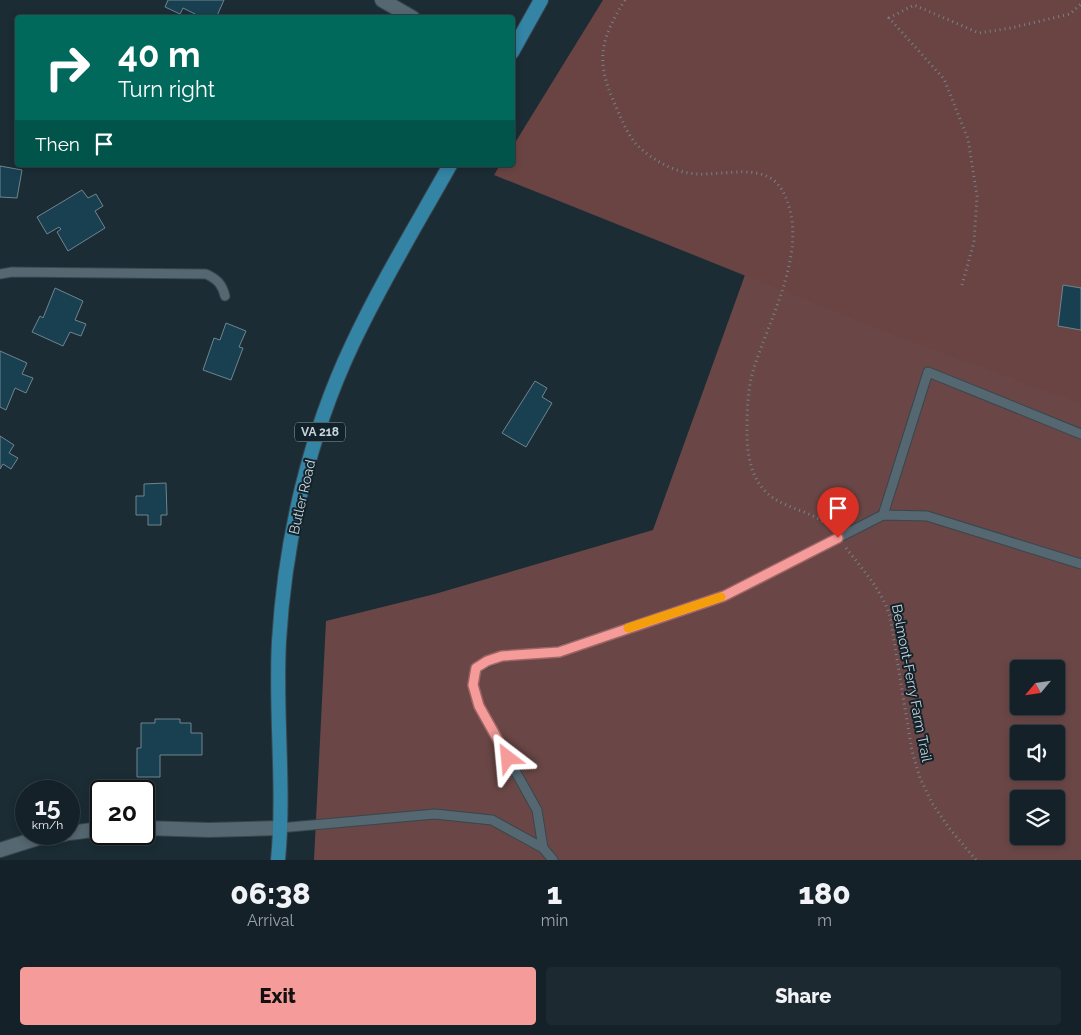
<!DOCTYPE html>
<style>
:root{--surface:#142128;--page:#1d2930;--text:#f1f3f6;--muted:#9da3a8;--line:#333e45;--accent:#f59b9a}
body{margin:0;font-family:Raleway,sans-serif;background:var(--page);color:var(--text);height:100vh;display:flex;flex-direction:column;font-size:19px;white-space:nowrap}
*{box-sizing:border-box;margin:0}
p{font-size:16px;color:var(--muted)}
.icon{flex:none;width:28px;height:28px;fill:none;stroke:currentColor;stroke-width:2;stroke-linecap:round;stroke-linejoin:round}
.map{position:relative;height:860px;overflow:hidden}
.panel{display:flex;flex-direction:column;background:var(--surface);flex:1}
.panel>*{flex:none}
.guide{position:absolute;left:15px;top:15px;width:500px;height:152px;border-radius:5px;box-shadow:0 2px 8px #0003,0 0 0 1px var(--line);background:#00695c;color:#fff;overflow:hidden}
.needle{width:32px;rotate:241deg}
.tools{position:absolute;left:1010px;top:660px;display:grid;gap:10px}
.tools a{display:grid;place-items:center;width:55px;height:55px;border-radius:5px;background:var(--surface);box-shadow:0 2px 8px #0003,0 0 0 1px var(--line);font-size:25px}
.speed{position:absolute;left:15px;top:780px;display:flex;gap:10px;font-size:25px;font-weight:700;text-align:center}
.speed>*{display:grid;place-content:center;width:65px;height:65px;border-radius:50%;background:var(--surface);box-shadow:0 2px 8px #0003,0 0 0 1px var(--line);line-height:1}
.speed small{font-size:12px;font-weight:400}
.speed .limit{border:2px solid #111;border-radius:8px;background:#fff;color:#111}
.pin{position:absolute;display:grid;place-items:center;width:42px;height:42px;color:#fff;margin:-51px -21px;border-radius:50% 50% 50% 0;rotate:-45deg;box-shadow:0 0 5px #0007}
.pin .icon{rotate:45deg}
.me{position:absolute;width:55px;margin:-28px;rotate:331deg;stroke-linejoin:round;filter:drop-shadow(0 0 4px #0008)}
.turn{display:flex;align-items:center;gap:18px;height:105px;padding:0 20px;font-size:22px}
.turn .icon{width:65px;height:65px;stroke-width:2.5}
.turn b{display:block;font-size:35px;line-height:42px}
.then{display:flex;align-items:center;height:48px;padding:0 20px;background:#0003;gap:10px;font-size:19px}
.eta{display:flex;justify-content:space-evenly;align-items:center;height:85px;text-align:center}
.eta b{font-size:30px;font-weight:800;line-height:35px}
.action{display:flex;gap:10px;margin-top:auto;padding:10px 20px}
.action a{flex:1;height:58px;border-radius:5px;background:var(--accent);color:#111;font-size:20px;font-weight:800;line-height:58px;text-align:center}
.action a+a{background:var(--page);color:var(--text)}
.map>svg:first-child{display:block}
.green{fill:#6a4746;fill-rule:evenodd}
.forest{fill:#6a4443}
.building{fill:#194051;stroke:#70848e}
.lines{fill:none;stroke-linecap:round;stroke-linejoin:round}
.service-casing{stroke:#38464d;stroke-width:11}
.minor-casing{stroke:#38464d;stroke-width:16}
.primary-casing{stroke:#38464d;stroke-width:16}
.path{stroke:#75838a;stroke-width:3;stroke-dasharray:1 4;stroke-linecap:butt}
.service{stroke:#556771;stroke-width:9}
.minor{stroke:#556771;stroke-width:14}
.primary{stroke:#3384a5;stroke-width:14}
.route-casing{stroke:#9f6564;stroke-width:12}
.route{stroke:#f59b9a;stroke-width:9}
.slow{stroke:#f59e0b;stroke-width:9}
.labels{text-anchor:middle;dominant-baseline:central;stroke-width:4;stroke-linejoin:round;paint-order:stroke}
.shield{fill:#12222b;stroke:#939fa6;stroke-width:1}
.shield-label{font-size:12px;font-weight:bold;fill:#cad4da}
.street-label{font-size:14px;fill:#cad4da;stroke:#12222b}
</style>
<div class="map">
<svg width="1081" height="860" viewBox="0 0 1081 860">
<rect width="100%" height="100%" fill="#1b2c35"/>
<!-- green -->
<path class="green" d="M745,275L1081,368V860H314L326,621L435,594L653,530ZM1019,669H1056V706H1019ZM1019,734H1056V771H1019ZM1019,799H1056V836H1019Z"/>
<!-- forest -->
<polygon class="forest" points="603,0 1081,0 1081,404 896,336 494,175 500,165 512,165 513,146"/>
<!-- building -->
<g class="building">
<polygon points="168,0 224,0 216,18 203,18 183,8 180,14 165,7"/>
<polygon points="0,166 22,170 17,198 0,197"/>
<polygon points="82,190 88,198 96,194 103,206 95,211 105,228 68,251 57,232 61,229 59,227 47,234 37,217"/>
<polygon points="1063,285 1081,288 1081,330 1058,326"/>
<polygon points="55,288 83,301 75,320 86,324 81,336 70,332 63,346 32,332 40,316 43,318"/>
<polygon points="226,323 246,331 239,347 243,348 231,380 203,370 214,338 220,340"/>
<polygon points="0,351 27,363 22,374 33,378 26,393 15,388 6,410 0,407"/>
<polygon points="535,381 547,388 542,397 552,403 526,447 502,433"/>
<polygon points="0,436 14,445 9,453 18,458 11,469 3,464 0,469"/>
<polygon points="166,483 167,515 161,515 161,525 148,525 148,515 136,515 136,496 144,496 144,484"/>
<polygon points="155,719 180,719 180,723 191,723 191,733 202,733 202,755 160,755 160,777 137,777 137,748 141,748 141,723 155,723"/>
</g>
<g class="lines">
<defs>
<g id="service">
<path d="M0,274L12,272L206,274C217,279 222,284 225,296"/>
<polyline points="883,515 928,372 1081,434"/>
<polyline points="279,828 435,814 492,820 543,848 553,860"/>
<polyline points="543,848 537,810 479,706 473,685 476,668 502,656 559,651 724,596 883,515 927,516 1081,564"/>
</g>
<g id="minor">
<polyline points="382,0 413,18"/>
<polyline points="144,828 209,830 279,828"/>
<polyline points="69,833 101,829"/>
<polyline points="0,850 38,838 65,834"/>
</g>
<g id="primary">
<polyline points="512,52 541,0"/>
<path d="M278,860C285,787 275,713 279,641C285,540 309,436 352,345C381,283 417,224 450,165"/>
</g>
</defs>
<!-- service casing -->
<use href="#service" class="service-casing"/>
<!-- minor casing -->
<use href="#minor" class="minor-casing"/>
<!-- primary casing -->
<use href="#primary" class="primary-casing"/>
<!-- path -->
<g class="path">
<path d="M625,0C601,38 595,60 614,102C620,116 627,134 637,145C652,160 675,173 697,174C723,176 765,161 782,190C813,244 769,318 753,371C747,392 747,416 747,438C748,457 751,476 765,491C782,509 812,510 830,527"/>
<polyline points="962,285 974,242 977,196 968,139 944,79 889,18 914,5 979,33 1011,28 1070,14 1081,4"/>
<path d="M846,548C863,570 881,589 890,616L912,751L920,778L932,803L949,828L976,860"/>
</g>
<!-- service -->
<use href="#service" class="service"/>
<!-- minor -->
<use href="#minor" class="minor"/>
<!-- primary -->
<use href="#primary" class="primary"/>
</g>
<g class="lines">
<defs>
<polyline id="route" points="508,758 479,706 473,685 476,668 487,661 502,656 559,652 724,596 838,538"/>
</defs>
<!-- route casing -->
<use href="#route" class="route-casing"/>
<!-- route -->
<use href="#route" class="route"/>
<!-- slow -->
<polyline class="slow" points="628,628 721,597"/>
</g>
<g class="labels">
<!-- shield labels -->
<rect class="shield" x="295" y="422.5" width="50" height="19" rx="4"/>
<g class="shield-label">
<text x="320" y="432">VA 218</text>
</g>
<!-- street labels -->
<g class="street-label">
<text transform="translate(302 497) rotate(-77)">Butler Road</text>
<text transform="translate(912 683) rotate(79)">Belmont-Ferry Farm Trail</text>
</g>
</g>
</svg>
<div class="tools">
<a><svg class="needle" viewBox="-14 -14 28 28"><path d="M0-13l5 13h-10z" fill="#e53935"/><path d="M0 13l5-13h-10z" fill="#9da3a8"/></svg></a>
<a><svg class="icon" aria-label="sound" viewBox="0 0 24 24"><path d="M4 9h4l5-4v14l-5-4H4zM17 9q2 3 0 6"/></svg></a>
<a><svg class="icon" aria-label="layers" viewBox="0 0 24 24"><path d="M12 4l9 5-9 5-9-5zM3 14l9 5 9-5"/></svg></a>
</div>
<div class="speed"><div>15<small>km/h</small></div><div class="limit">20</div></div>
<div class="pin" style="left:838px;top:538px;background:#d93025"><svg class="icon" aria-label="arrive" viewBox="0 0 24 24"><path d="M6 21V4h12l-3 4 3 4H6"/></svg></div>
<svg class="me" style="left:508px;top:758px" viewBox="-20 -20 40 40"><path d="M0-17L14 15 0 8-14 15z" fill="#f59b9a" stroke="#fff" stroke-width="4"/></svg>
<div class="guide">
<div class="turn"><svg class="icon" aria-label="right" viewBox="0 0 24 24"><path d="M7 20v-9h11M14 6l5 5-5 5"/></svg><div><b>40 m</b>Turn right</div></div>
<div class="then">Then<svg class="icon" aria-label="arrive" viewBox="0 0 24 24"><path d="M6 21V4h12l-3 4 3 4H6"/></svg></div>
</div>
</div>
<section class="panel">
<div class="eta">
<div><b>06:38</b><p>Arrival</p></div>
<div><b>1</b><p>min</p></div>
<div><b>180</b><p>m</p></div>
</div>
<div class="action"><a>Exit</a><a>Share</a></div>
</section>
